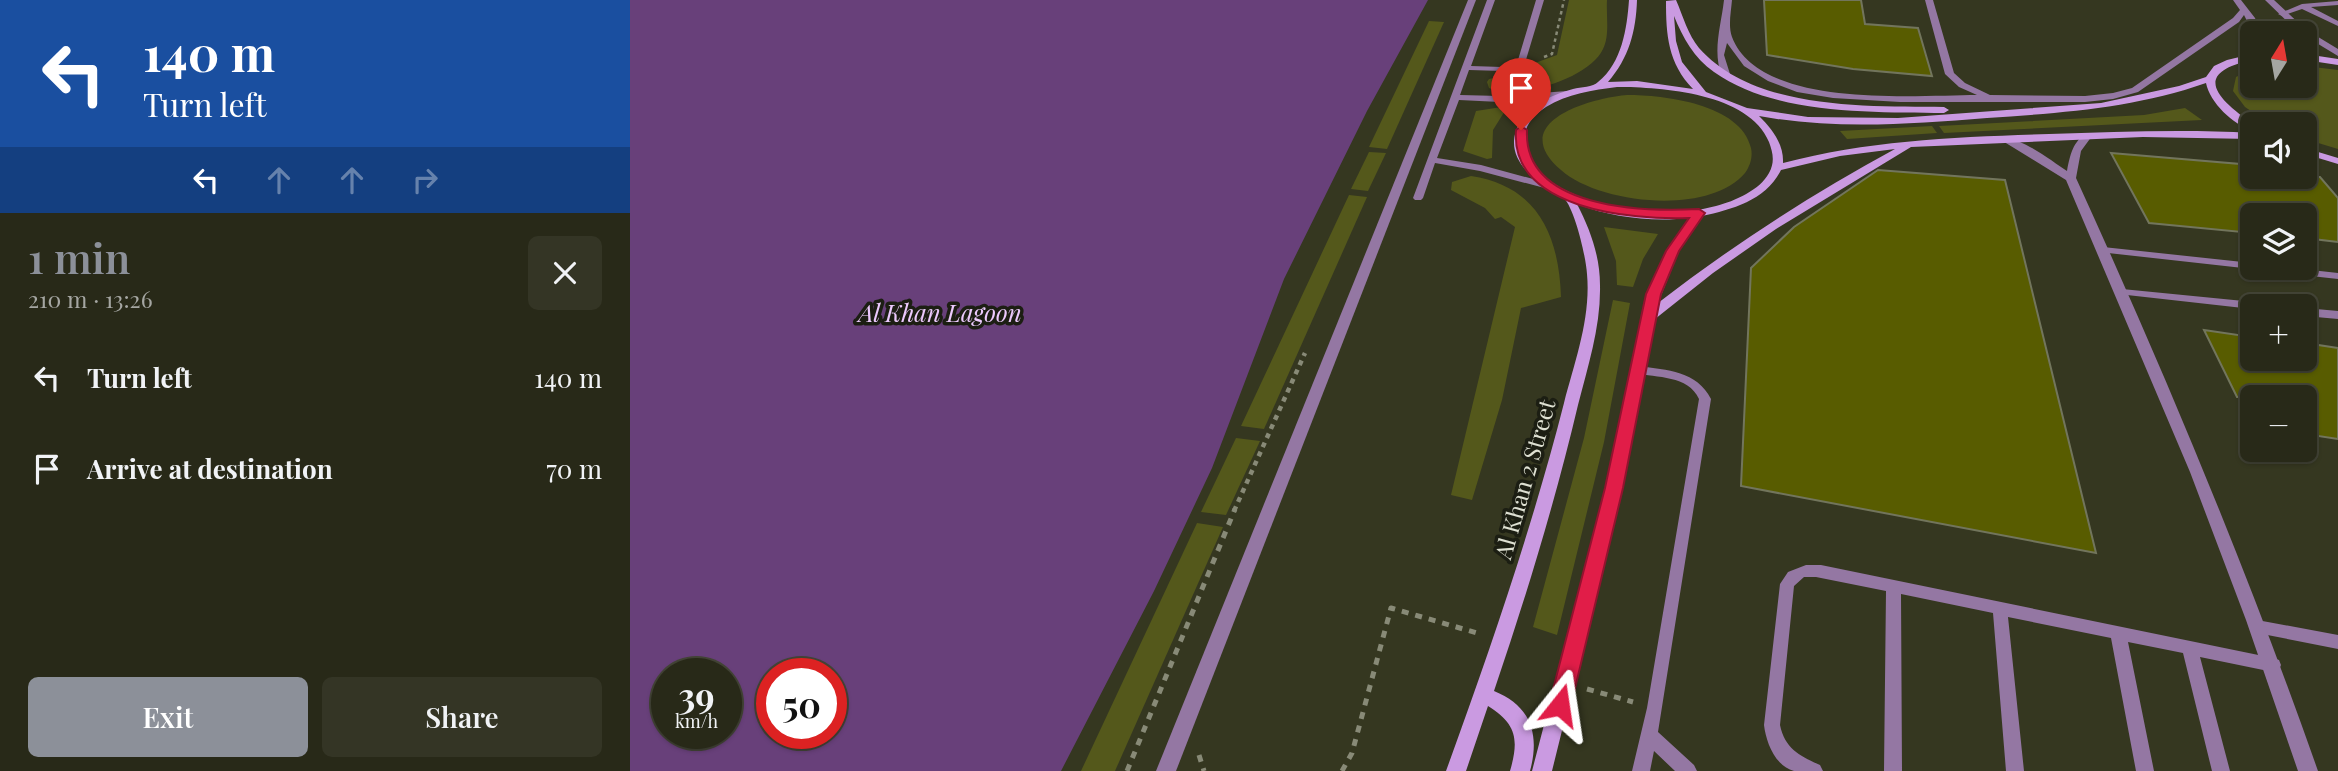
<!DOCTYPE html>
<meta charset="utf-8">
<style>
:root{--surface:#282918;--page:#343525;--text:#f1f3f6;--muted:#a5a6a2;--line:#444537;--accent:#8c9099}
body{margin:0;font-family:"Playfair Display",serif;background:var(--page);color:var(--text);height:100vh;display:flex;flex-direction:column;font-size:26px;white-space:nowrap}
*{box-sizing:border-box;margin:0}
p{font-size:23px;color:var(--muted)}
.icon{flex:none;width:38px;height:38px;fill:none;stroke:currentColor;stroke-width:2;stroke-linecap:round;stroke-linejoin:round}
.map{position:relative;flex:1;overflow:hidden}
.details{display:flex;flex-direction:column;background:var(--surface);width:630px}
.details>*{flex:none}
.banner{background:#1a4fa0;color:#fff;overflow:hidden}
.needle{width:46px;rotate:11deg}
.tools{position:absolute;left:1610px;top:21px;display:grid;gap:14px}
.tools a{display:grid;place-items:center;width:77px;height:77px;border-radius:10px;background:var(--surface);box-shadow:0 2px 5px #0004,0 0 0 2px var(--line);font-size:35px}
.speed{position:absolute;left:21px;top:658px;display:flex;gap:14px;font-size:35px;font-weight:700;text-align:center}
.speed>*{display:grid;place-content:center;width:91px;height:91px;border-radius:50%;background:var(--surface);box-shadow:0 2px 5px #0004,0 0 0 2px var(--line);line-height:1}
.speed small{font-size:18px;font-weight:400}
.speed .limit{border:10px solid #d22;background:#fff;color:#111}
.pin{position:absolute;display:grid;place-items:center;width:60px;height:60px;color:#fff;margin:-72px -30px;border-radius:50% 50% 50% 0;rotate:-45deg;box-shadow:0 0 7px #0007}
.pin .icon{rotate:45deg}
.me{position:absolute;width:77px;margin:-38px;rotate:15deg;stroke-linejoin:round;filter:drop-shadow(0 0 5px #0008)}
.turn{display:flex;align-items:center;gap:24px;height:147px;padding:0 28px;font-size:32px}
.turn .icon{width:91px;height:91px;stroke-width:2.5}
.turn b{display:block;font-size:49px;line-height:60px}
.lanes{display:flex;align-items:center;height:66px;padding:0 28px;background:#0003;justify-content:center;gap:35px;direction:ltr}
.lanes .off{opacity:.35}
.round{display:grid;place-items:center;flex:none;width:74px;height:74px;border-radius:10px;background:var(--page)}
.headline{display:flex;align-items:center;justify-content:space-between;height:119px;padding:0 28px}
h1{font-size:42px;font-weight:600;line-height:52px;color:var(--accent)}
.button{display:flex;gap:14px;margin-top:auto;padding:14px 28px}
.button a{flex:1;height:80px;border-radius:10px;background:var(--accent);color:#fff;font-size:28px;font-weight:600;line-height:80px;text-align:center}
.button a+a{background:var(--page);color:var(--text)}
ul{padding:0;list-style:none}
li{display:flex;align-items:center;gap:21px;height:91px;padding:0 28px}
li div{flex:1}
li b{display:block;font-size:26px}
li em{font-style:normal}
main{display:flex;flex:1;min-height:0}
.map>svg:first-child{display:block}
.green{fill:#54581b}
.water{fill:#68407a;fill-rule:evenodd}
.building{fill:#585c00;stroke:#72755c;stroke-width:2}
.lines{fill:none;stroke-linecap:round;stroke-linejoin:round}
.path-far2{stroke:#888a77;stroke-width:2.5;stroke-dasharray:3.5 3.5;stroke-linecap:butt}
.path-far1{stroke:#888a77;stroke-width:4.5;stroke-dasharray:5 5;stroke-linecap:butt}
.path{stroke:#888a77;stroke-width:5;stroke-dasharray:7 7;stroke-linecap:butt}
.service{fill:#9477a3;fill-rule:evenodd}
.pedestrian{fill:#9477a3;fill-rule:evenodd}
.minor{fill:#9477a3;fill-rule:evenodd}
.tertiary{fill:#9477a3;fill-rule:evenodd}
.secondary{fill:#ca9ae1;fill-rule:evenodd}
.route{fill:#e11d48;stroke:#92132f;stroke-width:2}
.labels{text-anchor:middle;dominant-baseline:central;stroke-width:7;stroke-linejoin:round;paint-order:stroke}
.street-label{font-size:23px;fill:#dee0d2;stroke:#1c1e13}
.water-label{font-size:24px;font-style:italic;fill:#edcafe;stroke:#1c1e13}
</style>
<main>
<section class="details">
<div class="banner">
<div class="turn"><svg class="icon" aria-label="left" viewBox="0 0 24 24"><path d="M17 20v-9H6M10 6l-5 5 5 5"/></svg><div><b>140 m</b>Turn left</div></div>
<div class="lanes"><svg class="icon" aria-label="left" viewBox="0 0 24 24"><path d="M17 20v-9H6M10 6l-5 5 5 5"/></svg><svg class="icon off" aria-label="ahead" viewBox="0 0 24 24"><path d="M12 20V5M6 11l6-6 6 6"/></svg><svg class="icon off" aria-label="ahead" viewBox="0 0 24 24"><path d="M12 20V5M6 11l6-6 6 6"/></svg><svg class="icon off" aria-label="right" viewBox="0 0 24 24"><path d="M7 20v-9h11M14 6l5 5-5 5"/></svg></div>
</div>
<div class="headline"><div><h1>1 min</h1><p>210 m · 13:26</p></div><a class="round"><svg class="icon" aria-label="close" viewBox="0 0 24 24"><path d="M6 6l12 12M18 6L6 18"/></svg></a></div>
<ul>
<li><svg class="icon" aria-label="left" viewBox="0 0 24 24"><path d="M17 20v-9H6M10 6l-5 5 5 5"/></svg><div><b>Turn left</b></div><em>140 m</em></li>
<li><svg class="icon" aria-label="arrive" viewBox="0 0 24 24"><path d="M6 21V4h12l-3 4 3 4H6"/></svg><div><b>Arrive at destination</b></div><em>70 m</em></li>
</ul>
<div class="button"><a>Exit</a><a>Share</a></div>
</section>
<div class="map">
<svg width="1708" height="771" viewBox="0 0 1708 771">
<rect width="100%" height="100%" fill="#353720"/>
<!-- green -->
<g class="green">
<path d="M939,0H977C976,16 980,35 973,49C960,78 888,101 859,88L857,82L859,79L889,73L905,63L927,55Z"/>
<polygon points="799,21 814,22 757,149 739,147"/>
<polygon points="1675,66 1708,70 1708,149 1675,139 1675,124 1640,124 1615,107 1603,91 1606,77 1622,69 1622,86 1675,86"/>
<path d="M997,95C1034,95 1111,104 1121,148C1123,157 1120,166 1115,173C1079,216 969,204 931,170C875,122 961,98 997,95Z"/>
<polygon points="878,106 863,130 862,158 857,159 833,151 846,111"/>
<polygon points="1555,108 1572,120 1314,133 1309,126 1514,115"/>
<polygon points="1302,126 1307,133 1217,139 1210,131"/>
<polygon points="739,152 756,153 738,191 721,189"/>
<path d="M841,176C908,186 929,236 931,297L891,308L872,400L842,500L821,495L885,227L871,217L865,219L855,208L821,190L822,182Z"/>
<polygon points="719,195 737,197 634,429 611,426"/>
<polygon points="974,227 1028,234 1013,259 1003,287 987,285 986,261"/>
<polygon points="983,300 1000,303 974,442 927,635 903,627 954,438"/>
<polygon points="606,438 630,441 596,515 571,512"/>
<polygon points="567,523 593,527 485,771 451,771"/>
</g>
<!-- water -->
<path class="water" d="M0,0H798L737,111L654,279L582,468L524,591L431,771H0ZM37,674H96V733H37ZM142,674H201V733H142Z"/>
<!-- building -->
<g class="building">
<polygon points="1134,0 1231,0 1235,24 1288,28 1302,76 1223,69 1137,55"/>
<polygon points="1481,153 1622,165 1622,177 1690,177 1708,198 1708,242 1675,238 1675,215 1622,215 1622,233 1519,223"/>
<polygon points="1248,170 1375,180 1466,553 1111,486 1121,268 1164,227"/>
<polygon points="1574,330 1622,337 1622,359 1675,359 1675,343 1708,348 1708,439 1675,434 1675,397 1607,397"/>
</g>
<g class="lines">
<!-- path-far2 -->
<polyline class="path-far2" points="914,57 922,54 934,0"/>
<!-- path-far1 -->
<polyline class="path-far1" points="604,511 675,353"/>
<!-- path -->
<g class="path">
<polyline points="957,689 1003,702"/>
<polyline points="569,755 574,771"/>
<polyline points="497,771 605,509"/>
<polyline points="712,771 722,753 761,608 847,633"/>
</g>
<!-- service -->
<g class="service">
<polygon points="857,0 865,0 841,66 872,67 888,60 906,0 914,0 895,63 873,71 839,70 830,95 870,96 937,91 941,94 937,97 870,102 829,100 807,158 851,165 925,185 927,187 922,190 850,171 805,163 793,198 791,200 785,200 783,198"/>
<polygon points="1708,1 1708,5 1681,7 1708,21 1708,26 1672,9 1652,16 1648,14 1672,4"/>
<polygon points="1473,247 1622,263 1622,268 1626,268 1622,269 1469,252 1469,248"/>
<polygon points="1631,268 1663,268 1708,273 1708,279 1636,271"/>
<polygon points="1492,289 1624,302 1630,306 1622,306 1622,309 1488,294 1486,292"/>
<polygon points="1675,308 1708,311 1708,319 1675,316"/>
<path d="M1009,366C1037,370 1067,371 1081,399L1028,732L1064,765L1067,771H1045L1024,751L1020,771H1002L1017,708L1069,399C1058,375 1027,378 1005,373L1003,370L1005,367Z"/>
<path d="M1176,565H1191L1643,658L1649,660L1651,665L1649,670L1643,672L1570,657L1600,771H1582L1553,653L1498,642L1524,771H1506L1481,638L1378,617L1394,771H1376L1363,613L1271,594L1272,771H1254L1256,591L1186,577H1174L1164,586L1150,725C1155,749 1170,756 1190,765L1193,771C1184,771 1172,771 1164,771C1145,766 1136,742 1134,725L1150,584L1158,572Z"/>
<polygon points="1627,620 1708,635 1708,649 1622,632 1619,627 1622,622"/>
</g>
<!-- pedestrian -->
<polygon class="pedestrian" points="838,0 846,0 546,771 526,771"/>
<!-- minor -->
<g class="minor">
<path d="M1094,0H1102C1101,12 1098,26 1102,37C1130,110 1286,95 1347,95L1329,87L1315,74L1295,0H1303L1324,73L1335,83L1360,95L1455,96L1483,93L1502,88L1603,18L1610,10L1603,0H1611L1625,18L1631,33H1623L1614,15L1609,22L1508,92L1483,99L1455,102H1270L1203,98L1167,92L1138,81L1114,66L1097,43L1094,55L1100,74L1092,76C1082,52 1091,26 1094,0Z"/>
<polygon points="1635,0 1644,0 1675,29 1708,49 1708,56 1675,36 1675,33 1669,33"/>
</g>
<!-- tertiary -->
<path class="tertiary" d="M1457,133L1462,136L1451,151L1446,178C1535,373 1617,569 1688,771H1668L1616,620L1560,472L1436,180L1371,140L1372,138C1390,136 1422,161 1437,171C1440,155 1443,141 1457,133Z"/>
<!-- secondary -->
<g class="secondary">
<path d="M999,0H1007C1006,31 999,58 978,82L1007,81L1063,89C1038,63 1036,35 1036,1L1046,0C1053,16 1058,35 1069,48C1125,111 1237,106 1314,107L1319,110L1314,113C1243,112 1144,115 1084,72C1064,58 1053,38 1044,16L1046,41L1052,62L1076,92L1117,108L1178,117L1268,118L1471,103L1549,86L1576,77L1584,66L1597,60L1622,54V60C1561,73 1587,99 1623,124L1622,131C1603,124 1580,103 1576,83C1505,108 1432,113 1357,118C1281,124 1205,130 1129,116C1142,129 1154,144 1153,163C1240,140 1329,137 1419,134C1486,132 1554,129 1622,133V139L1513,137L1281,147L1146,229L1083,273L1025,319L992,488L922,771H902L976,488L1012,321L1011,319L1018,294L1037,251L1060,218C1023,222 983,218 947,204C960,229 970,256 970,285C971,326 958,366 948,405C925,502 896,597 864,691C901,706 910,734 900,771H880C889,740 887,724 858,706L836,771H816C860,650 902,528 934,403C945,361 961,318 957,274C956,257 945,210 934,198C931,195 924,193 920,190C904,180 883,163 884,141C886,111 917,96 943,89C951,87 963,87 968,82C992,63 997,28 999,0ZM987,87C1032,87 1119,93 1139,142C1143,153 1145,162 1139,173C1130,190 1105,201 1086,206C1037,219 983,213 937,191C902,174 873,134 916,107C937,94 963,90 987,87ZM1265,149C1182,194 1103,245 1028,303L1049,251L1072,216C1103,209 1136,200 1151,170L1210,156Z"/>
<polygon points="1675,54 1708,59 1708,65 1675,60"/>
<polygon points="1675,148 1708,158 1708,164 1675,154"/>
</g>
</g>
<!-- route -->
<path class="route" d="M891,126L897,130C893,209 1013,212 1069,209L1075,213L1049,251L1031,294L993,488L941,705L938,712L930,715L923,712L919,705L975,488L1016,294L1036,251L1059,218C1002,220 880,210 886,130Z"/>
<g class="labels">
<!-- street labels -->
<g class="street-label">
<text transform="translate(894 479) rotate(-74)">Al Khan 2 Street</text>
</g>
<!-- water labels -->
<g class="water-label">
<text x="310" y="312">Al Khan Lagoon</text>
</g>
</g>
</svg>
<div class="tools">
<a><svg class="needle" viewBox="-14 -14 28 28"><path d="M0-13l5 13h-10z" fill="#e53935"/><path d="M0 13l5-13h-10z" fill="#a5a6a2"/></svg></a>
<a><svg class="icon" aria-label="sound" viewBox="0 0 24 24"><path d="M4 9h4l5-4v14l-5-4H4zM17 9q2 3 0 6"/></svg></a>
<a><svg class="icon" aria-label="layers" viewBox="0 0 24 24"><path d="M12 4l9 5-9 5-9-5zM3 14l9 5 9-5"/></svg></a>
<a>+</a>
<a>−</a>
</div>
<div class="speed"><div>39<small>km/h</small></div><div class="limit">50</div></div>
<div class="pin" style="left:891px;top:130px;background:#d93025"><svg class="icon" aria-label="arrive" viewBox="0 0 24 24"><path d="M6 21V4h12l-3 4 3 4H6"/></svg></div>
<svg class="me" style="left:930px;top:705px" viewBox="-20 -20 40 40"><path d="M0-17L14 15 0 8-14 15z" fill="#e11d48" stroke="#fff" stroke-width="4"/></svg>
</div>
</main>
